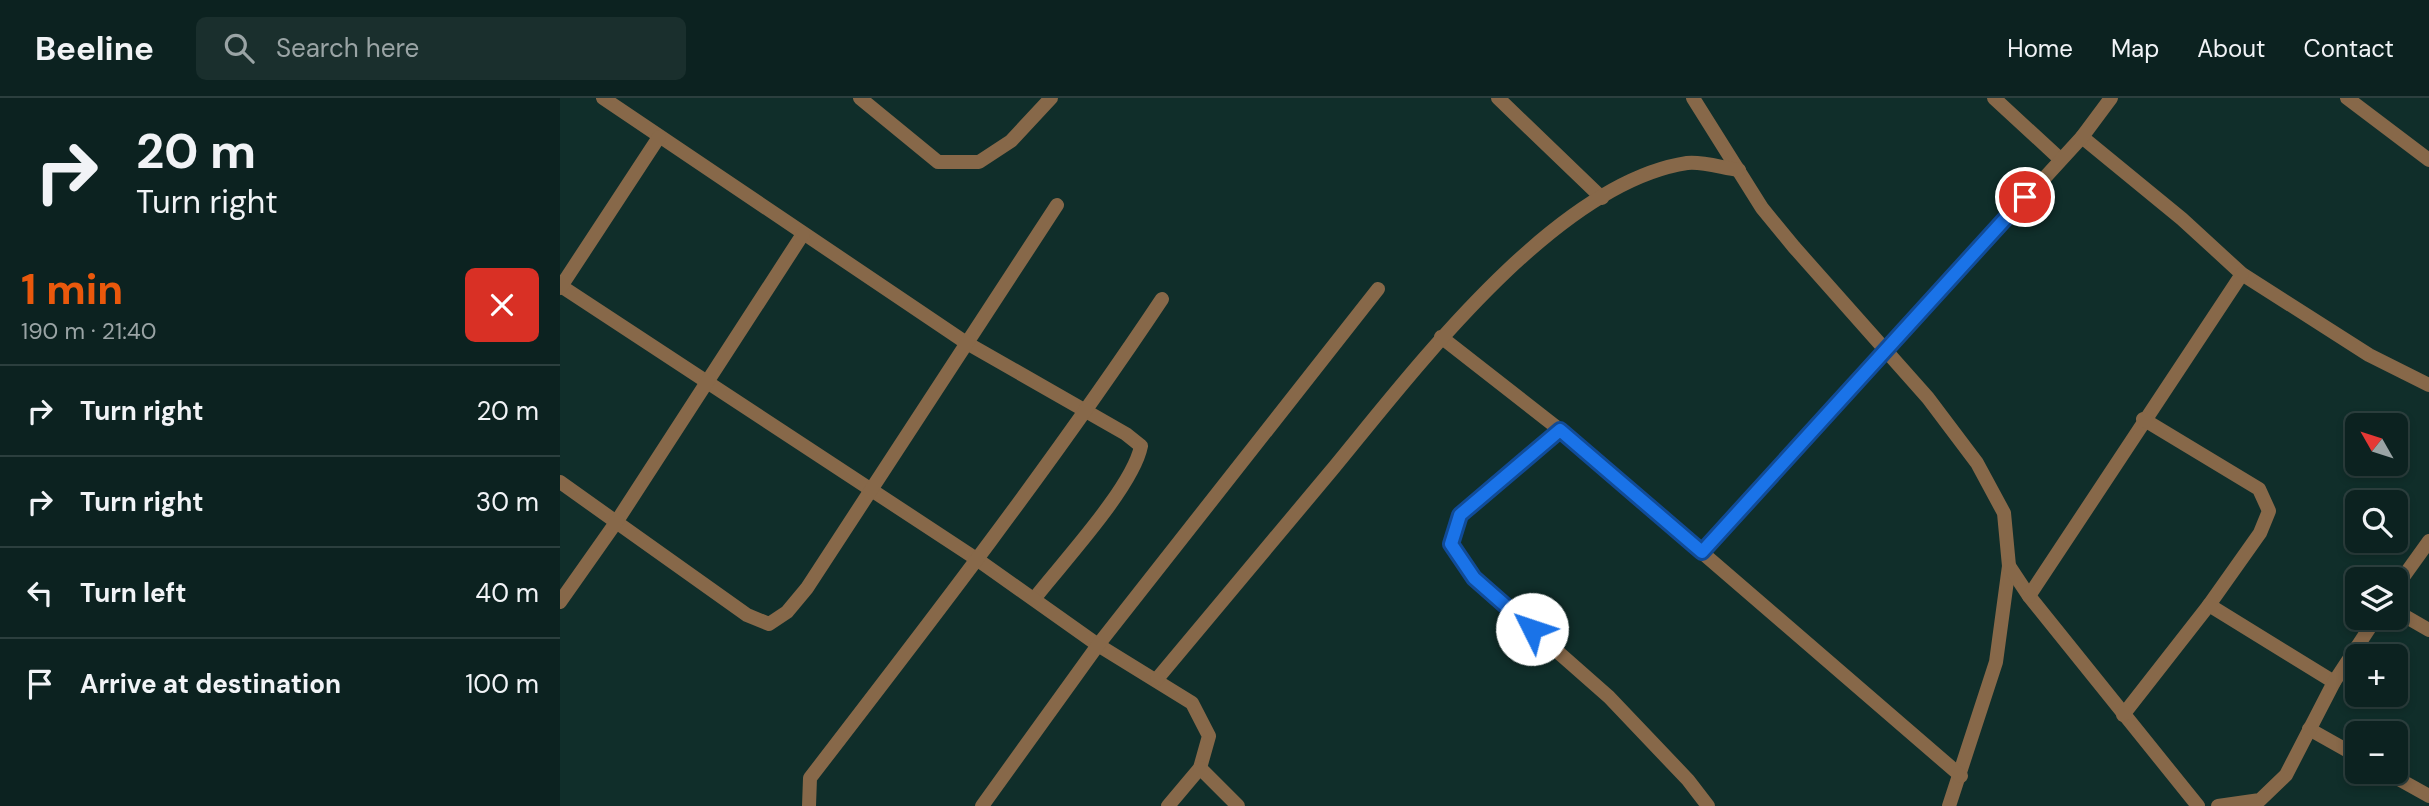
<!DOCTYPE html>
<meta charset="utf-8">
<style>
:root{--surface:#0c2220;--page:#1a2f2d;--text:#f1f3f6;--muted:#9aa4a5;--line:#2c3f3e;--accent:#ea580c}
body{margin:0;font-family:"DM Sans",sans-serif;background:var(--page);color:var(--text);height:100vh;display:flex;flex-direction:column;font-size:26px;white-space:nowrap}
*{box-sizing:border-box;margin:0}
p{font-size:23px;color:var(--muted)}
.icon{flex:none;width:38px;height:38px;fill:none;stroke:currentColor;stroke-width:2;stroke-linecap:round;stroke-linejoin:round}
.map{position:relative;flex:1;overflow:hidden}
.details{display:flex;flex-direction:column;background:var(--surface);width:560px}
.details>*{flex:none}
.hud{background:#0c2220;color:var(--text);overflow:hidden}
.needle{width:46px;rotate:309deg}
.buttons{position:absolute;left:1785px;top:315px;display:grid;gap:14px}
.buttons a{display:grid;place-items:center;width:63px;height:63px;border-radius:10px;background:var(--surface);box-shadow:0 4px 10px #0003,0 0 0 2px var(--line);font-size:35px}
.pin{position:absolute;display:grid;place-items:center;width:60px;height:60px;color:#fff;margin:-30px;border:4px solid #fff;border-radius:50%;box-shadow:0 2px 7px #0007}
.me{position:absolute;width:77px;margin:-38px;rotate:311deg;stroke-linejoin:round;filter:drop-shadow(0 0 5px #0008)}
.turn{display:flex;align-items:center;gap:24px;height:147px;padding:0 21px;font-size:32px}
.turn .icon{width:91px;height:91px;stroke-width:2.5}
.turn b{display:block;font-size:49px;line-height:60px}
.round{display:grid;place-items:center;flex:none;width:74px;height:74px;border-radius:10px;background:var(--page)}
.head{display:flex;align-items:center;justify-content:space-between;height:119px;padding:0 21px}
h1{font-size:42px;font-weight:700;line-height:52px;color:var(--accent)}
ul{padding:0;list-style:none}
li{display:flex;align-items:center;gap:21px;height:91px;padding:0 21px;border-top:2px solid var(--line)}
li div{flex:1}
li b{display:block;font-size:26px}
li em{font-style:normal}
header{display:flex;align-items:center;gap:42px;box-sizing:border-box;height:98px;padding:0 35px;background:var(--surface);border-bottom:2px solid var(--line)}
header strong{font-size:33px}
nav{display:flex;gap:38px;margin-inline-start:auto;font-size:24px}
.search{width:490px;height:63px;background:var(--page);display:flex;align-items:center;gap:18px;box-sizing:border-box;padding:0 24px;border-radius:10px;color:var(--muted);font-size:26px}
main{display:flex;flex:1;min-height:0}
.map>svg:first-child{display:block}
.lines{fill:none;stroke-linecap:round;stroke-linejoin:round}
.lane{stroke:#876849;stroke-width:14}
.street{stroke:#876849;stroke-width:14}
.route-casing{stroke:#114b97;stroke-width:18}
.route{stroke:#1a73e8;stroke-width:12}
</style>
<header>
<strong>Beeline</strong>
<div class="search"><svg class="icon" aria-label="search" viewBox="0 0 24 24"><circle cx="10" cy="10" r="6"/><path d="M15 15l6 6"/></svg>Search here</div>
<nav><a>Home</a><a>Map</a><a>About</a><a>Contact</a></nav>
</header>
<main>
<section class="details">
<div class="hud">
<div class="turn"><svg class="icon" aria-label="right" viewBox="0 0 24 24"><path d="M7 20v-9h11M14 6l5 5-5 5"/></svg><div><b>20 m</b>Turn right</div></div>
</div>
<div class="head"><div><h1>1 min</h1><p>190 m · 21:40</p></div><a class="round" style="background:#d93025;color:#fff"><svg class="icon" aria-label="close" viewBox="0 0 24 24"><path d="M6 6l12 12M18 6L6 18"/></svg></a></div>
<ul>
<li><svg class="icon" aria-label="right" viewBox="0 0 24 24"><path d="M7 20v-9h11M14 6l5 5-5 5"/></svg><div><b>Turn right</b></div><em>20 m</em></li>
<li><svg class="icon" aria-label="right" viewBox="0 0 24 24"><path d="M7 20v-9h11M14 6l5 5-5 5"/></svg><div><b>Turn right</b></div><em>30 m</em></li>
<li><svg class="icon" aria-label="left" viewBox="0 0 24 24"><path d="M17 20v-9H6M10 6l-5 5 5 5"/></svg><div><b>Turn left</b></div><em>40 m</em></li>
<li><svg class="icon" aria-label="arrive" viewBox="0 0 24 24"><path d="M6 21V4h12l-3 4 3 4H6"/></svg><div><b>Arrive at destination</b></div><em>100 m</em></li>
</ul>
</section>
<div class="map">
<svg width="1869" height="708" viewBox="0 0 1869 708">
<rect width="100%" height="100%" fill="#102e2a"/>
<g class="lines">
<!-- lane -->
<g class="lane">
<polyline points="300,0 378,64 419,64 451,43 491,0"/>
<polyline points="938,0 1042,100"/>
</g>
<!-- street -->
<g class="street">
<path d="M43,0L405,244L566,336L581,348C573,389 502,465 474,501"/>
<polyline points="1133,0 1202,110 1234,149 1368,300 1417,365 1444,415 1449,468 1436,564 1389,708"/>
<polyline points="1434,0 1499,60"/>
<polyline points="1787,0 1869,62"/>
<polyline points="1522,39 1622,121 1682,176 1809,257 1869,287"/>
<polyline points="1,188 418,462 538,547 632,605 649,638 640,670 608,708"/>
<polyline points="0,190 99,39"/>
<polyline points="881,239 1000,332 1401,678"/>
<polyline points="1000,332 900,417 892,446 914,480 1049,599 1128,682 1148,708"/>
<polyline points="0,384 187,517 209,526 227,514 247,490 497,107"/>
<polyline points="1142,454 1522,39 1551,0"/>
<polyline points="1449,468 1469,498 1638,708"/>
<polyline points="1836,489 1869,443"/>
<polyline points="1469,498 1682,176"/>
<polyline points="0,504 57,423 243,136"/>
<polyline points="1649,507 1774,584"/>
<polyline points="1836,513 1869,532"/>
<path d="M597,581C655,512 713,442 771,373C852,275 994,85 1127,65C1142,63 1163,70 1179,72"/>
<polyline points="1563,617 1649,507 1700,435 1709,413 1699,391 1583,321"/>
<polyline points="1749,631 1797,658"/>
<polyline points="640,670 678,708"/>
<polyline points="1826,674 1869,698"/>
<path d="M249,708L250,680C371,523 492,366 602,201"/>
<polyline points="422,708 538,547 818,191"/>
<polyline points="1658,708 1700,702 1726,677 1774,584 1816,520"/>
</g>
</g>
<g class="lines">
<defs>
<polyline id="route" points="972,531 914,480 891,446 900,417 1000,332 1142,454 1465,99"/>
</defs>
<!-- route casing -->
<use href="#route" class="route-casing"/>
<!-- route -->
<use href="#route" class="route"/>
</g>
</svg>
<div class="buttons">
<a><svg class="needle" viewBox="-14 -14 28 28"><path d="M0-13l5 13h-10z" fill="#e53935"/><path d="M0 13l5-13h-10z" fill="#9aa4a5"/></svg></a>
<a><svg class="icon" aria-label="search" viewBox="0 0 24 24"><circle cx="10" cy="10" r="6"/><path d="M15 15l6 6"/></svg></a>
<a><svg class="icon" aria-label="layers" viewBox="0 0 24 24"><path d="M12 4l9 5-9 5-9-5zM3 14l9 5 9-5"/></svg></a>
<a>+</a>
<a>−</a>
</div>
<div class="pin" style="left:1465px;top:99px;background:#d93025"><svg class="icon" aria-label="arrive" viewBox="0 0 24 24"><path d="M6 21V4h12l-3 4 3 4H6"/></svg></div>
<svg class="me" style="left:972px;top:531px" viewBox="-20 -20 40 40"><circle r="19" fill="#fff"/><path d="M0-13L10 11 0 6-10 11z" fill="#1a73e8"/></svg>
</div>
</main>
